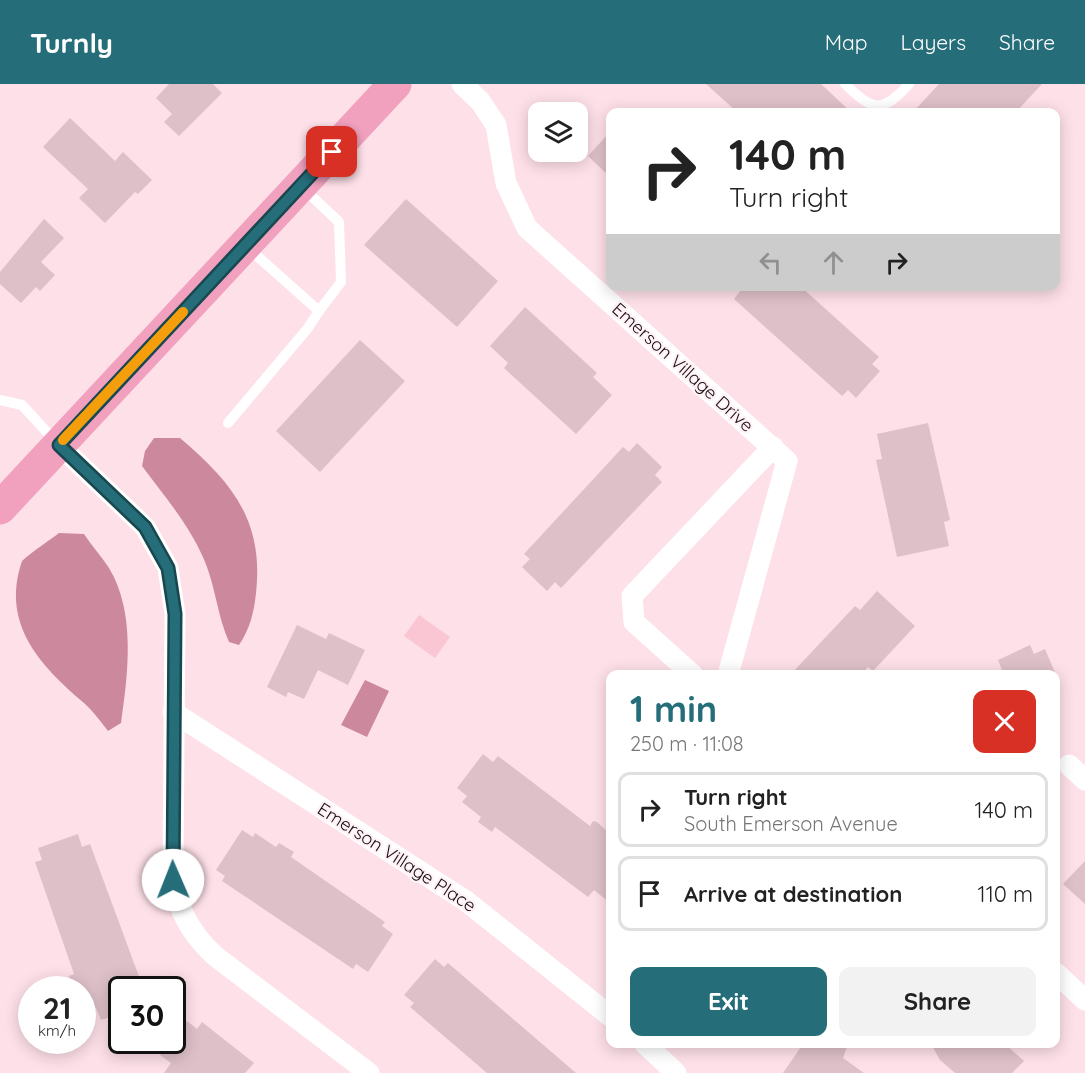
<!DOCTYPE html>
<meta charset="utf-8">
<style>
:root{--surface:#fff;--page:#f2f2f2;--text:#222;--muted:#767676;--line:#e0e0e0;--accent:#256d79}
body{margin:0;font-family:Quicksand,sans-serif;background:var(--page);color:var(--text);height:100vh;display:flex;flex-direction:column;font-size:22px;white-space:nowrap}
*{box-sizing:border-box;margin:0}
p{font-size:20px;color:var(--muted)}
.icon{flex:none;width:33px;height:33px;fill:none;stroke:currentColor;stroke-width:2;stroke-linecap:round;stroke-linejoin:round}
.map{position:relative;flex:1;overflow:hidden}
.panel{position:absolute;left:606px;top:586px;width:454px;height:378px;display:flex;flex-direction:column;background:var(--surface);border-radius:12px;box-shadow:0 3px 15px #0003}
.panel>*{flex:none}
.guide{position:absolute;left:606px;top:24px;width:454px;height:183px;border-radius:12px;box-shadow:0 3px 15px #0003;background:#fff;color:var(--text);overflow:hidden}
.fabs{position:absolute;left:528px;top:18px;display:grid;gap:12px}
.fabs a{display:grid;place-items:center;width:60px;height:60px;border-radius:12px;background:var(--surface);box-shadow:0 3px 15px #0003;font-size:30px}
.speed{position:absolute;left:18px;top:892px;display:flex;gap:12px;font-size:30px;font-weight:700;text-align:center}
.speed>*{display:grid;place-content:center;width:78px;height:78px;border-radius:50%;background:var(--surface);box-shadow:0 3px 15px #0003;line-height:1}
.speed small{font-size:15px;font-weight:400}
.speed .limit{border:3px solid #111;border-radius:9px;background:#fff;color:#111}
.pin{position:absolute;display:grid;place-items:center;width:51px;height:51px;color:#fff;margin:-26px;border-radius:12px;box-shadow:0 3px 9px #0006}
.me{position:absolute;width:66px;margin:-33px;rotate:359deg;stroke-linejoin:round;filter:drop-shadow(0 0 4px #0008)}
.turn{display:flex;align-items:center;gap:21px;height:126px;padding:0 24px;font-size:27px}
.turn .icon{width:78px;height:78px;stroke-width:2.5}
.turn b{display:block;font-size:42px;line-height:51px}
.lanes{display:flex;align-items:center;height:57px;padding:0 24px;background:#0003;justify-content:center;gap:30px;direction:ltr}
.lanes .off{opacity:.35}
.round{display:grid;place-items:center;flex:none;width:63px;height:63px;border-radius:12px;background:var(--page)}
.headline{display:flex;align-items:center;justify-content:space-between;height:102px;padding:0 24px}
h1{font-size:36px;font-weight:700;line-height:45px;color:var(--accent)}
.primary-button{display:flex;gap:12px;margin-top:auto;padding:12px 24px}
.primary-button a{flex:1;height:69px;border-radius:12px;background:var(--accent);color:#fff;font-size:24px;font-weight:700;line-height:69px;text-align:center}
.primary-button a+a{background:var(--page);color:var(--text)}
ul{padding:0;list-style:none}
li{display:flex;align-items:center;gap:18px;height:75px;margin:0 12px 9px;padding:0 12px;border:3px solid var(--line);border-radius:12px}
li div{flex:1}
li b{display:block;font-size:22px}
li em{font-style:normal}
header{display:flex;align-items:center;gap:36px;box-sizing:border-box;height:84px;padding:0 30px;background:var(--accent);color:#fff}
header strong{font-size:28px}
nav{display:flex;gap:33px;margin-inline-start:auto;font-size:21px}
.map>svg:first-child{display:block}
.green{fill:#fac6d4}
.water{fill:#cc899d}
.building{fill:#dec0c8}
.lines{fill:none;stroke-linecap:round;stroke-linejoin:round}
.lane{stroke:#fff;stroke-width:10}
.street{stroke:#fff;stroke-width:21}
.primary{stroke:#f1a1be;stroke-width:33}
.route-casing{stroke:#18474f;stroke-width:15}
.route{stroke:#256d79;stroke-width:10}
.slow{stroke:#f59e0b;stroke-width:10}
.labels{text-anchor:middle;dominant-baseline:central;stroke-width:4.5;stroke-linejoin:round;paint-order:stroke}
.street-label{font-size:18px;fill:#170d10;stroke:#fff2f6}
</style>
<header>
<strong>Turnly</strong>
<nav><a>Map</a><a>Layers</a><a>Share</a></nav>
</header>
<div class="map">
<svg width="1085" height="989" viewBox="0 0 1085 989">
<rect width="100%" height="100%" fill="#fee0e8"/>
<!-- green -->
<polygon class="green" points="419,531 450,553 435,574 404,552"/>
<!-- water -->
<g class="water">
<path d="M154,354H180C232,398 264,437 256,509C254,528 250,545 239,561L229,558C218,533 216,508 207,483C193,445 165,413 142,382L145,367Z"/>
<path d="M59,449L84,450C92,462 101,472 109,484C136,529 128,590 121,639L108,647C101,638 93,627 84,619C42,583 0,541 22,477C33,467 47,458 59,449Z"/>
<polygon points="365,596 389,607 367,653 341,641"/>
</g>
<!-- building -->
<g class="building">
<polygon points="169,0 213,0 222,9 179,52 164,38 172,30 156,14"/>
<polygon points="706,0 821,0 851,28 737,28"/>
<polygon points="939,0 1042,0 1016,28 913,28"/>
<polygon points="70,34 115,77 123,68 152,96 138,110 135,108 105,139 79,114 88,105 43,63"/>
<polygon points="610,48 610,93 588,72"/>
<polygon points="406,115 498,197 457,243 364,161"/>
<polygon points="44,135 64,154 41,178 55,191 40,207 36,203 21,219 0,200 0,188"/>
<polygon points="744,202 800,202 879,273 872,280 880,287 856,314 848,306 842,312 734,215"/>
<polygon points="525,223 597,289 593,293 612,311 576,350 504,284 508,279 490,262"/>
<polygon points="360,256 405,297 320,388 276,347"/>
<polygon points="928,339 950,436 944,438 949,462 897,473 876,376 882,375 877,350"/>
<polygon points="637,359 662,383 655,391 662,398 561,504 555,498 547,507 522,483 530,475 524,470 623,363 629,368"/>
<polygon points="877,507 915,542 873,587 868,583 861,591 790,591 855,522 860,526"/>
<polygon points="297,541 326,555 329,549 365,566 348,601 318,586 304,615 288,608 286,613 267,603"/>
<polygon points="1030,561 1034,570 1045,565 1056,591 1004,591 998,576"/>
<polygon points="483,670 493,678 498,672 590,742 593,737 597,738 610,750 610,819 594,806 588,813 495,743 492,748 478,738 481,733 462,718 467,712 457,704"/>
<polygon points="242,746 253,753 255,749 276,763 279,759 294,768 291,773 385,838 382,842 393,850 368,888 356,880 353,885 222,797 225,792 216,786"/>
<polygon points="78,750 82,763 90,760 144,906 122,906 122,929 101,936 96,924 88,927 82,906 74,906 69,892 74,890 35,778 42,776 38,764"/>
<polygon points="1085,777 1085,820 1063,800"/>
<polygon points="435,875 444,883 448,879 576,989 487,989 410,923 414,919 404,911"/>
<polygon points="187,937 197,945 202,938 254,979 245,989 164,989 171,979 160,971"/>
<polygon points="803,960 848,960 843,974 864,989 783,989"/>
<polygon points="931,960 1005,960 1024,977 1012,989 955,989 940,976"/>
</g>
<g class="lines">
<!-- lane -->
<g class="lane">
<path d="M845,0C873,27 882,30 909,0"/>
<polyline points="247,163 319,227 341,198 339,138 303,104"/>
<polyline points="0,316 22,321 57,359"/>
<polyline points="228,339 308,244 319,227"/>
</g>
<!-- street -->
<g class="street">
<polyline points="462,0 480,17 496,41 506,99 527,144 787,377 728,591"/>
<path d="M59,361L145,443L168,484L175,530L173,786C174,821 190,849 215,872L369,989"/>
<polyline points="693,591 634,538 632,512 773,363"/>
<polyline points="173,628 466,817 610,932"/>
<polyline points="1069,681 1085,696"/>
<polyline points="1056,889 1085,916"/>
<polyline points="645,960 676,989"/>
</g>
<!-- primary -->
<polyline class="primary" points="0,424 395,0"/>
</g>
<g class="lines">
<defs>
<polyline id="route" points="173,796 175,530 168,484 145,443 59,361 332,68"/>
</defs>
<!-- route casing -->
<use href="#route" class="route-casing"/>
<!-- route -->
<use href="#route" class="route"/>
<!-- slow -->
<polyline class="slow" points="63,356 183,228"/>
</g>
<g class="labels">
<!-- street labels -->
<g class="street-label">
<text transform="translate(683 283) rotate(42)">Emerson Village Drive</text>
<text transform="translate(397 773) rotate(33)">Emerson Village Place</text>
</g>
</g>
</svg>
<div class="fabs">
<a><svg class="icon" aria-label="layers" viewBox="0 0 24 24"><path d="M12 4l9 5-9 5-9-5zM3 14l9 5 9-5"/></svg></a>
</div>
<div class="speed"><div>21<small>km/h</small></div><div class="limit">30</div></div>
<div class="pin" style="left:332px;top:68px;background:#d93025"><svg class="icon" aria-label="arrive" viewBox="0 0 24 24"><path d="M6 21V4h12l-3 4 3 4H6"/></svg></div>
<svg class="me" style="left:173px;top:796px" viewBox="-20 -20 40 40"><circle r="19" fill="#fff"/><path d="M0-13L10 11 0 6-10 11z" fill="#256d79"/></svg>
<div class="guide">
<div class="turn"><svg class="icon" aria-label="right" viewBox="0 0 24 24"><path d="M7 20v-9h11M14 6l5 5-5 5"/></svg><div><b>140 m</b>Turn right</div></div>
<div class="lanes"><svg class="icon off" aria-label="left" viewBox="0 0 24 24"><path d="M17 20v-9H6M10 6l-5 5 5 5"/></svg><svg class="icon off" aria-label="ahead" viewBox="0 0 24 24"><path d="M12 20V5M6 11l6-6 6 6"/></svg><svg class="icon" aria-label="right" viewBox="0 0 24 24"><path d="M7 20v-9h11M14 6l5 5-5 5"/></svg></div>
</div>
<section class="panel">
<div class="headline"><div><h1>1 min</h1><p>250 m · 11:08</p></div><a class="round" style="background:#d93025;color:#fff"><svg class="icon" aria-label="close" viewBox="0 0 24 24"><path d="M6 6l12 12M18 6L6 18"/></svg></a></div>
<ul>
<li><svg class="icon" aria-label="right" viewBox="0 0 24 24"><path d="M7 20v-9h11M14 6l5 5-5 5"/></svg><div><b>Turn right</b><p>South Emerson Avenue</p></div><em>140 m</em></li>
<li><svg class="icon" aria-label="arrive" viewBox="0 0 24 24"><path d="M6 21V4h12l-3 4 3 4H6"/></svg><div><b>Arrive at destination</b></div><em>110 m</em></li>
</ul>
<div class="primary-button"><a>Exit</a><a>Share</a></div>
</section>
</div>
